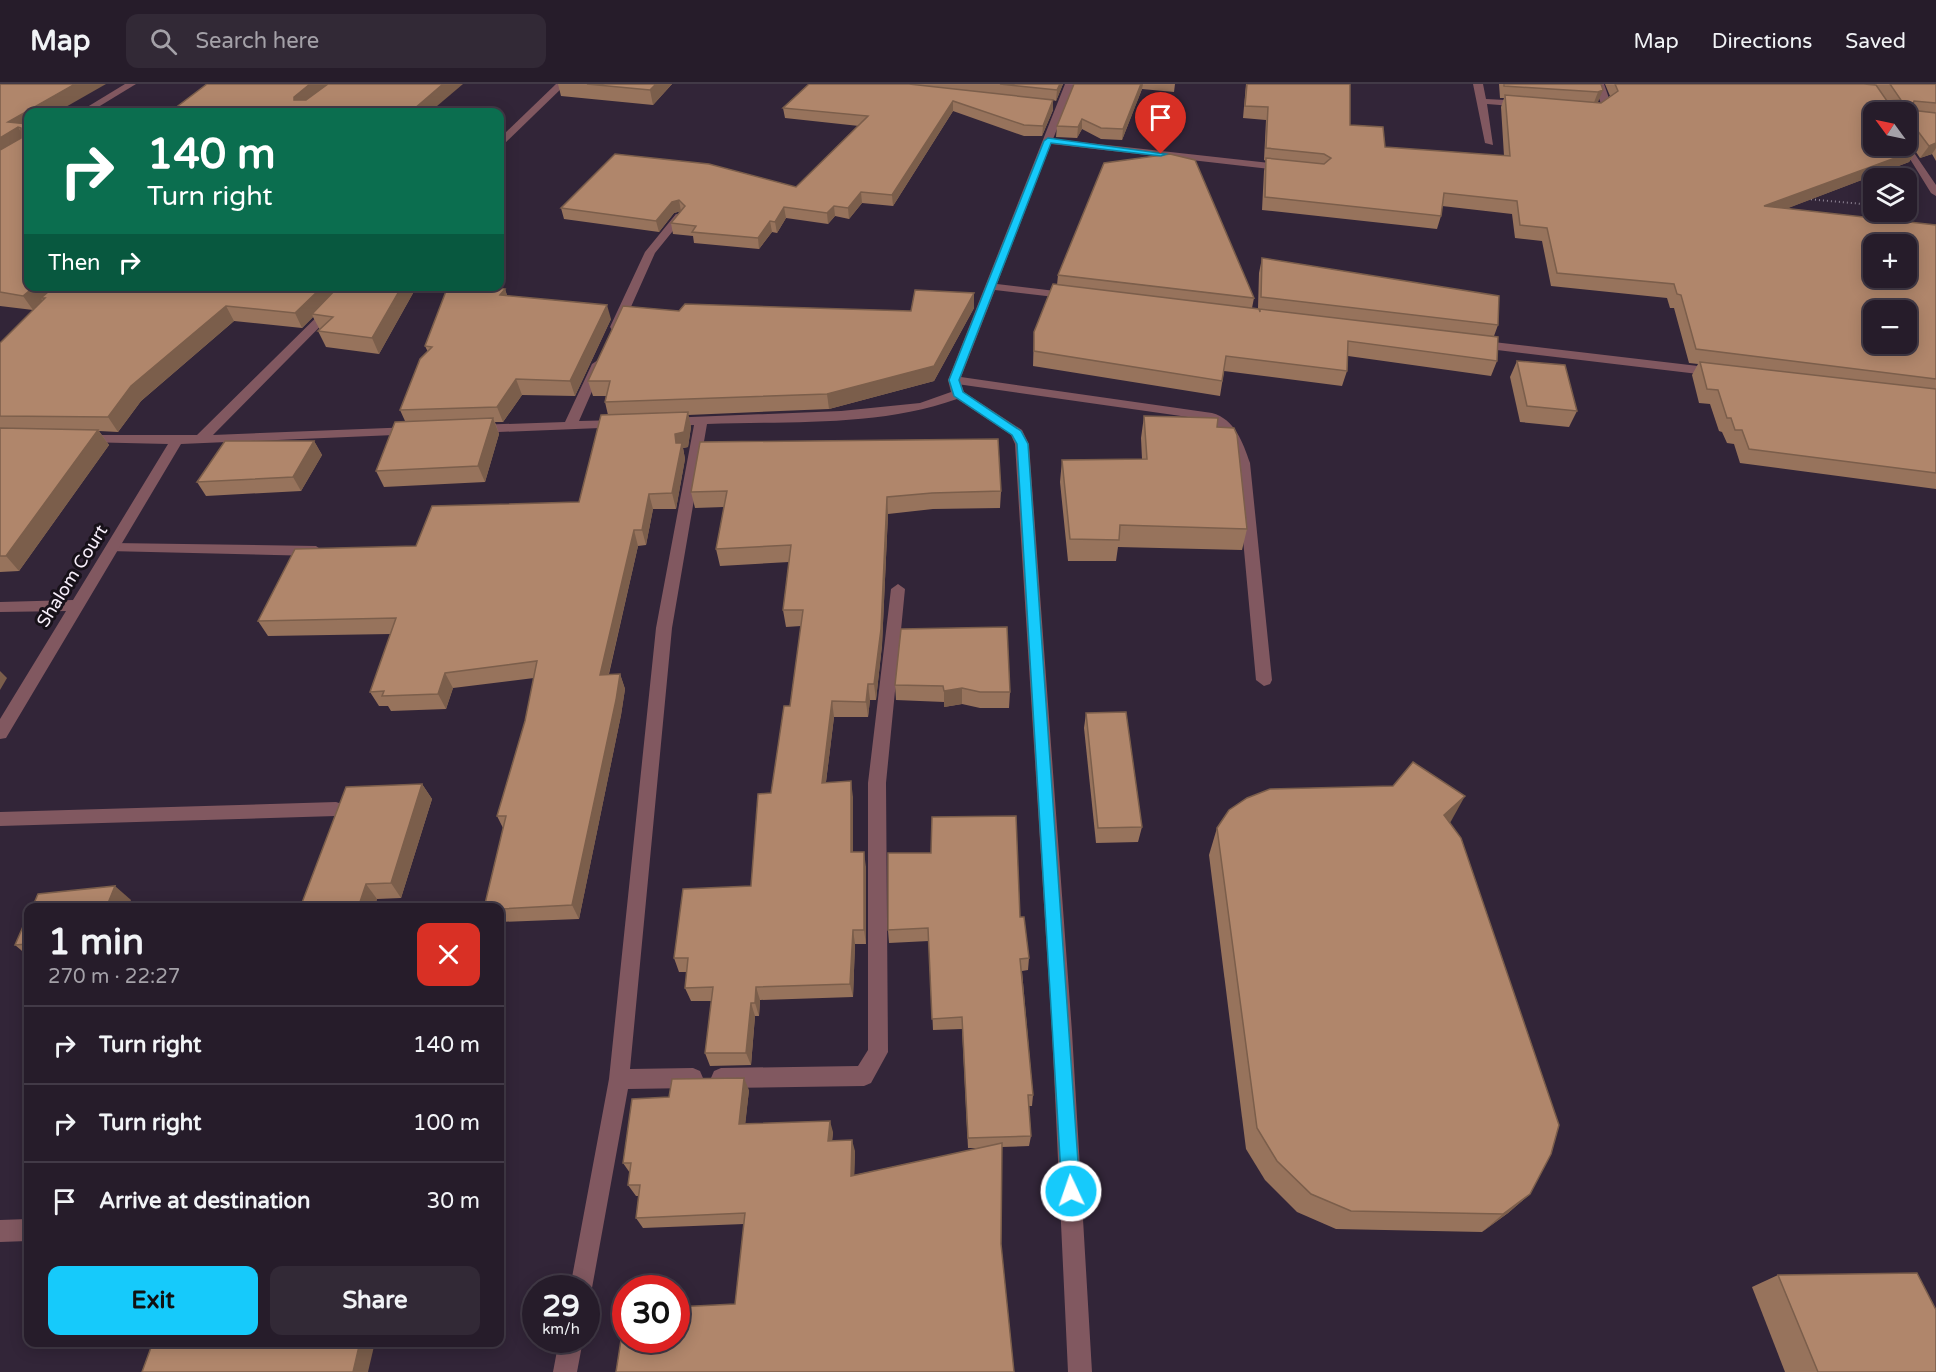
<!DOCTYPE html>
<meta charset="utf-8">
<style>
:root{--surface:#261c2a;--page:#322936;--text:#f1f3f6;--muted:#a4a1a8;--line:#423a47;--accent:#16cafb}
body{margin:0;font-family:"Varela Round",sans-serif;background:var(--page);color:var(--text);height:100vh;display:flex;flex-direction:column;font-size:22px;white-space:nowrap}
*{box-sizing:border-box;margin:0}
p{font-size:20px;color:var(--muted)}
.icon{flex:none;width:33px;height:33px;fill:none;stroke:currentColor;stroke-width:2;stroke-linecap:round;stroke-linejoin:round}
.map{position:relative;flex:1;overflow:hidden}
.drawer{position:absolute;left:24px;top:819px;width:480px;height:444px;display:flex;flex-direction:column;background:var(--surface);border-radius:12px;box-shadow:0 3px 15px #0003,0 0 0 2px var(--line)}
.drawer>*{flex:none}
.guide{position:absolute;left:24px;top:24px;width:480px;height:183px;border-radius:12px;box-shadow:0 3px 15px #0003,0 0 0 2px var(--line);background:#0b6e4f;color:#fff;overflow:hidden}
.needle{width:39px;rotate:303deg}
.controls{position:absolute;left:1863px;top:18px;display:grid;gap:12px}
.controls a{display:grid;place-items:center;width:54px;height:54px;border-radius:12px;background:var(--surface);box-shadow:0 3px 15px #0003,0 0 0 2px var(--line);font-size:30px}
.speed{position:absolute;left:522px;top:1191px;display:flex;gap:12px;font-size:30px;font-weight:700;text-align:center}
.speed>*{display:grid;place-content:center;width:78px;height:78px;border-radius:50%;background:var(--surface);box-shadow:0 3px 15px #0003,0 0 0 2px var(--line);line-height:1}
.speed small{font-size:15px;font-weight:400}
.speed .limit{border:9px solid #d22;background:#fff;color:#111}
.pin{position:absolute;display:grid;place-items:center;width:51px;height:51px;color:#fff;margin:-62px -26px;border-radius:50% 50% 50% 0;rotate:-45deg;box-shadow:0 0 6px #0007}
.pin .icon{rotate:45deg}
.me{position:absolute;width:66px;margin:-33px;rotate:357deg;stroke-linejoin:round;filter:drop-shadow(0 0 4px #0008)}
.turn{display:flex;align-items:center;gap:21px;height:126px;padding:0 24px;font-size:27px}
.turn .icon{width:78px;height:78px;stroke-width:2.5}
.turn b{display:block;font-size:42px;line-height:51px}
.then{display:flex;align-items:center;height:57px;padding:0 24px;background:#0003;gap:12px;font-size:22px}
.round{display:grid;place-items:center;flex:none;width:63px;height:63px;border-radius:12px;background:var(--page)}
.head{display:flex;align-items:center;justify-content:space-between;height:102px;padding:0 24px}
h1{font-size:36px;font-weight:800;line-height:45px}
.button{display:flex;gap:12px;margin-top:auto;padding:12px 24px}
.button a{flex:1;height:69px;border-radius:12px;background:var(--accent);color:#111;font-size:24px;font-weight:800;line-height:69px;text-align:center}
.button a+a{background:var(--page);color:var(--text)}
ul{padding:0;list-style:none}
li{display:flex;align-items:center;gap:18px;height:78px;padding:0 24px;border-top:2px solid var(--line)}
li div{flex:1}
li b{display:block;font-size:22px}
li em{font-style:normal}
header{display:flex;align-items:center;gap:36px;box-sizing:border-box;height:84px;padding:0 30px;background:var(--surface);border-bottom:2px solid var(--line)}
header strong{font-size:28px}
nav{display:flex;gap:33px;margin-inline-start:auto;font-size:21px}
.search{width:420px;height:54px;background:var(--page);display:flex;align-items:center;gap:15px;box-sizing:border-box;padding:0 21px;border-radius:12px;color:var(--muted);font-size:22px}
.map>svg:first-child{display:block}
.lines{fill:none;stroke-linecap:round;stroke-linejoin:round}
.path{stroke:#8d8292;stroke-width:2;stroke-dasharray:1 3;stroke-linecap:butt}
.service{fill:#815860;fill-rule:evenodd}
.minor{fill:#815860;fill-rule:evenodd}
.wall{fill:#97735c}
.shaded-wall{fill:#7b5e4b}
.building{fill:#b0866b;stroke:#7b5e4b;stroke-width:1.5;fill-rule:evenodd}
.route{fill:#16cafb;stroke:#0e83a3;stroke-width:1.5}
.labels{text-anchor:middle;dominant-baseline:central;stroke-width:6;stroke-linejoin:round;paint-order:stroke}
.street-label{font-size:18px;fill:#f8effb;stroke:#171119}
</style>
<header>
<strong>Map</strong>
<div class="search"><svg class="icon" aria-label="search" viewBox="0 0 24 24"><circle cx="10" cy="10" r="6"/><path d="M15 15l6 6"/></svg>Search here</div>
<nav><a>Map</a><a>Directions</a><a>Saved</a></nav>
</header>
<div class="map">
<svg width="1936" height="1288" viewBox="0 0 1936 1288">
<rect width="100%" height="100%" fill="#322538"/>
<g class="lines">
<!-- path -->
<polyline class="path" points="1807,115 1874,121"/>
<!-- service -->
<g class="service">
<path d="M954,292L1212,329C1235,335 1243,359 1250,379L1272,596L1270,600L1264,602L1256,596L1236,379C1231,361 1226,347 1209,336L950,299L948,296Z"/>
<polygon points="113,459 316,462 323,467 316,472 108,467 106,464"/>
<polygon points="28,1135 28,1157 0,1158 0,1136"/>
</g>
<!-- minor -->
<g class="minor">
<polygon points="125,0 136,0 90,28 79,28"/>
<polygon points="556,0 566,0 503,61 500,62 500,54"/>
<path d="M1065,0H1075L1053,55L1287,81L1292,84L1287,87L1051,60L997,200L1072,209L1078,212L1072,215L995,206L960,296L964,308L1022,346L1029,360L1072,948L1092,1288H1068L1052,948L1015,360L1011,351L957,315C879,343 789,337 707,340L672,544L630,985L693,984L700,987L703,994L700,1001L693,1004L628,1005L592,1204L586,1213V1204H570L609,995L656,544L694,341L667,342L661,338L667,334L841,327L920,319L951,308L948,296Z"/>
<polygon points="1473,0 1483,0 1486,15 1525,17 1530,20 1525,23 1487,20 1493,61 1485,59"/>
<polygon points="1594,0 1604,0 1611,20 1607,26 1592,28 1587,25 1601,20"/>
<polygon points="1906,57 1936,101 1936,112 1931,109 1902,62 1906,62"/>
<polygon points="676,130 685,132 655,169 622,243 612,246 610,243 645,168"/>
<polygon points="348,202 360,202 213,351 413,343 418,344 418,350 181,360 6,654 0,655 0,635 66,527 0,528 0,518 73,516 168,360 82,358 77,357 77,351 197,351"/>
<polygon points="1476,256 1715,284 1721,288 1715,292 1472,263 1470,260"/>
<polygon points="598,276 604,280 579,337 620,336 625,337 625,343 475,349 468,345 475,341 565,338 592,280"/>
<polygon points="898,500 905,505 886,699 888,968 871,999 864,1002 721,1004 714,1001 711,994 714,987 721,984 858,982 868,966 868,699 891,505"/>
<polygon points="336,718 342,720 345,725 342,730 336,732 0,742 0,728"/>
<polygon points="559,1256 583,1256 577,1288 553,1288"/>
</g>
</g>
<!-- wall -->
<g class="wall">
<polygon points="0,0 28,28 28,202 417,202 379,270 326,263 318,247 320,246 313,233 302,244 234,237 141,317 118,348 99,347 109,361 19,487 0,488 0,259 33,226 0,222"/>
<polygon points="558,0 672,0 653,21 561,12"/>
<polygon points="809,0 1063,0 1056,17 1053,16 1053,26 1042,52 1024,52 953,27 893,122 862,119 849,135 835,132 828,140 786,134 777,149 772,148 759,165 694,159 693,152 673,150 671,139 681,127 674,129 659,148 564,135 561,124 796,103 859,42 785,34 783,24"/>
<polygon points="1074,0 1175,0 1174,8 1142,5 1122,56 1101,55 1082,45 1077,54 1056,53 1057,42"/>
<polygon points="1246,0 1350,0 1350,41 1385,63 1504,72 1501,23 1504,14 1500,14 1499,0 1601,0 1598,18 1597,19 1601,19 1610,12 1605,0 1864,0 1875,1 1874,0 1936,0 1936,77 1932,70 1920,74 1916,68 1909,78 1785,125 1936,141 1936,405 1740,379 1734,360 1727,359 1722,348 1719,347 1710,320 1699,319 1692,291 1698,280 1689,279 1674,224 1670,224 1667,214 1551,202 1542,157 1515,154 1512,130 1442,122 1441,132 1437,145 1262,126 1264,87 1266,77 1264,76 1266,36 1243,34"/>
<polygon points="1262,174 1498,241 1494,252 1497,277 1491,292 1348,272 1347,287 1342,302 1224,287 1220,312 1033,282 1034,248 1057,201 1058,191 1254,214 1252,224 1258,224 1259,189"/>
<polygon points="505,205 507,212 611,235 575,312 522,311 503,338 495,338 499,350 485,398 384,403 376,387 405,337 400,326 428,268 425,262"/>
<polygon points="974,209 974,224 934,297 829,325 688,331 691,343 688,363 683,364 685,375 676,425 653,425 646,461 638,462 609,590 620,590 625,605 621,631 579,835 500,838 503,744 497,732 525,637 534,594 453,604 446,625 391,627 388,622 379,622 370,608 391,550 268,552 258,537 416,462 579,418 608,331 605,318 606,312 593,312 588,297 679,227 911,227"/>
<polygon points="1517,277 1577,327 1569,343 1520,338 1510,293"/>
<polygon points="1144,332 1217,343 1247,445 1242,466 1118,463 1116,477 1068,477 1060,398 1062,376 1142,375 1141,354"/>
<polygon points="314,357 322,371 301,407 206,412 197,398"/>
<polygon points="700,358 1001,407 1000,424 933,425 888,430 882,561 876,616 870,616 868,633 834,633 826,698 853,713 853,768 866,783 866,860 855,860 853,913 760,916 759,932 755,932 751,981 710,982 705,969 712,917 691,917 685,904 687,888 679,888 674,874 751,802 790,622 801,542 786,543 783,526 789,478 720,482 716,465 724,423 695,424 691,408"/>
<polygon points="901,545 1010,608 1009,624 980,624 962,620 944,623 944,618 896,616 895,601"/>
<polygon points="1086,629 1142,743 1138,758 1096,759 1084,644"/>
<polygon points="422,700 432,715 401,814 377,815 374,824 300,824"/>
<polygon points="1450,739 1530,1110 1508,1129 1482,1148 1336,1145 1297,1128 1265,1096 1246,1065 1209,771 1217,744"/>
<polygon points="28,831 28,872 15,861"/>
<polygon points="1020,833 1029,874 1028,886 1022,887 1033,1011 1032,1022 1029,1022 1031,1052 1029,1062 1002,1063 1001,1160 626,1256 735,1220 744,1140 643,1144 636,1134 639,1112 636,1112 628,1101 630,1089 623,1079 669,1013 749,1006 745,1040 833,1048 832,1057 855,1067 854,1091 980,1064 968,1064 962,945 933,946 929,857 889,859 888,846"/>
<polygon points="1778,1191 1936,1288 1785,1288 1752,1203"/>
</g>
<!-- shaded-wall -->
<g class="shaded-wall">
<polygon points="75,0 106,0 57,28 28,28 28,45 18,43 27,57 0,73 0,54 8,38"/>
<polygon points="310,0 332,0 299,28 294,16 294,13"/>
<polygon points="443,0 463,0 430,28 413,26"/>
<polygon points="656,0 672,0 653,21 650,6"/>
<polygon points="1060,0 1063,0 1056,17 1057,6"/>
<polygon points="1141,0 1143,0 1142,5 1122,56 1123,45"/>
<polygon points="1603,6 1598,18 1593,21 1598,8"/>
<polygon points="1053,16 1053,26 1042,52 1043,42"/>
<polygon points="953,17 953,27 893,122 892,111"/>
<polygon points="1082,35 1082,45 1077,54 1078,43"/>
<polygon points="1936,59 1936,64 1932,70 1920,74 1929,62"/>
<polygon points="1917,66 1909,78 1757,136 1764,122"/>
<polygon points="861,108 862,119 849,135 848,124"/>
<polygon points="679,116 681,127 674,129 659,148 656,137 672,118"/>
<polygon points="834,122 835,132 828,140 827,129"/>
<polygon points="784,123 786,134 777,149 775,138"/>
<polygon points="770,137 772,148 759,165 758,154"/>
<polygon points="35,202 64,202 45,214 41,214 43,218 33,226 23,212"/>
<polygon points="323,202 344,202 312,230 313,233 302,244 295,229"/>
<polygon points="402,202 417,202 379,270 372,254"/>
<polygon points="505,205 510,220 500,211"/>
<polygon points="974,209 974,224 934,297 829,325 827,310"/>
<polygon points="607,221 611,235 575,312 570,297"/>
<polygon points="226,222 234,237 141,317 118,348 108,333 131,302"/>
<polygon points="516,295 522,311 503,338 497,323"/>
<polygon points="688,328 691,343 688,363 683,364 685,375 676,425 672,409 676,359 675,350"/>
<polygon points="493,334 499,350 485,398 478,382"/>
<polygon points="98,346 109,361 19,487 6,472"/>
<polygon points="314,357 322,371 301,407 293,393"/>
<polygon points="649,410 653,425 646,461 642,446"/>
<polygon points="887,413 888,430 882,561 876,616 874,600"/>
<polygon points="634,446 638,462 605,606 600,591"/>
<polygon points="0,587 7,594 0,606"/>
<polygon points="445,589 453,604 446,625 438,610"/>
<polygon points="620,590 625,605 621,631 579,835 572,821"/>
<polygon points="868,600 870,616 868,633 866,618"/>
<polygon points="962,604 962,620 944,623 944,607"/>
<polygon points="832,617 834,633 824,714 822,699"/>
<polygon points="851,697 853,713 853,783 851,768"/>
<polygon points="422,700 432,715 401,814 391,799"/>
<polygon points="1465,712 1450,739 1444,731"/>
<polygon points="864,768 866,783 866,860 864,846"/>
<polygon points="366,800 377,815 374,824 358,824"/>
<polygon points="115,802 131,816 128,824 106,824"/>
<polygon points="853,846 855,860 853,913 850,900"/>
<polygon points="756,903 760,916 759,932 755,919"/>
<polygon points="751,919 755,932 751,981 746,969"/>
<polygon points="744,994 749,1006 744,1052 739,1040"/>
<polygon points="830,1037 833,1048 831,1068 828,1057"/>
<polygon points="852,1056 855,1067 854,1103 851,1092"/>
<polygon points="1530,1110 1508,1129 1482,1148 1503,1130"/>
<polygon points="360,1258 375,1258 368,1288 353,1288"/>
</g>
<!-- building -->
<g class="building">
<polygon points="0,0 75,0 8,38 28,40 28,202 35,202 23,212 0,208 0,66 21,54 21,44 18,43 0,54"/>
<polygon points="207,0 310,0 294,13 294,16 306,16 328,0 443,0 413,26 441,28 170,28"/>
<polygon points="587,0 656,0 650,6"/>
<polygon points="809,0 909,0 1053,16 1043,42 1024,41 953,17 892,111 861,108 848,124 834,122 827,129 784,123 775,138 770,137 758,154 692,148 696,142 671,139 685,122 679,116 672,118 656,137 561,124 615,70 709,80 796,103 868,32 783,24"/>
<polygon points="1000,0 1060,0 1057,6"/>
<polygon points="1074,0 1141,0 1123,45 1101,44 1082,35 1078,43 1057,42"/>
<path d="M1247,0H1350V41L1383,43L1385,63L1510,72L1505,11L1601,19L1618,7L1615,0H1864L1876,1L1887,17L1901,16L1890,0H1936V19L1914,17L1911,26L1936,29V59L1929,62L1914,42L1908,49L1917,66L1764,122L1936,141V295L1696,265L1681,211L1677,210L1674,200L1557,189L1547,144L1520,141L1517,117L1444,109L1441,132L1265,113L1266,74L1324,80L1331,74L1324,70L1266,64L1268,23L1245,22ZM1874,28H1906V62H1874ZM1874,160H1906V194H1874ZM1874,226H1906V260H1874Z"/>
<polygon points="1504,0 1601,0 1603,6 1598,8 1504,2"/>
<polygon points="1170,70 1195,76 1254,214 1058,191 1104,79"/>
<polygon points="1262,174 1499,212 1498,241 1261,213"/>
<polygon points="1053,200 1259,225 1260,228 1260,225 1498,253 1497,277 1348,257 1347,287 1226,272 1222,297 1034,267 1034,248"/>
<polygon points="55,202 323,202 295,229 226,222 131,302 108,333 0,332 0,259 45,214 41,214"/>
<polygon points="339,202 402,202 372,254 318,247 333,233 312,230"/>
<polygon points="448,202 485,202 505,205 500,211 607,221 570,297 516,295 497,323 400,326 420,275 432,263 425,262"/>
<polygon points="915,206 974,209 934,282 827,310 605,318 610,297 588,297 623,222 679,227 685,220 911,227"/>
<polygon points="1517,277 1565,281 1577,327 1527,322"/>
<polygon points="1700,278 1936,305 1936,389 1749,365 1742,346 1735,346 1731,334 1727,334 1718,306 1707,305"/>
<polygon points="688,328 684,348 675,350 676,359 682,359 672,409 649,410 642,446 634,446 600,591 620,590 616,616 572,821 500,825 500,824 484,824 506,732 497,732 525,637 537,577 445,589 438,610 382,612 384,607 370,608 396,534 258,537 295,465 416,462 432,422 579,418 601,331"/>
<polygon points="1144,332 1218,334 1217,343 1234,344 1237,351 1247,445 1120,441 1119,456 1070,455 1062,376 1147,375"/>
<polygon points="493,334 478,382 376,387 395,338"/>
<polygon points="0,344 98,346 6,472 0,472"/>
<polygon points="998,355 1001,407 932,409 887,413 881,545 874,600 868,600 866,618 832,617 822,699 851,697 851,768 864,768 864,846 853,846 850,900 756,903 755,919 751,919 746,969 705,969 713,903 685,904 688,874 674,874 683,805 751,802 758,710 771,709 784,622 790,622 803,526 783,526 791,461 716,465 727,407 691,408 700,358"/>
<polygon points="225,357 314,357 293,393 197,398"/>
<polygon points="1007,543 1010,608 980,608 962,604 944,607 943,602 895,601 901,545"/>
<polygon points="1126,628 1142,743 1098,744 1086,629"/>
<polygon points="1413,678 1465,712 1444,731 1461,754 1559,1041 1551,1070 1530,1110 1503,1130 1351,1127 1311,1110 1277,1077 1257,1044 1217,744 1229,726 1247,714 1270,705 1393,702"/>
<polygon points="422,700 391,799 366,800 358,824 300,824 346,703"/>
<polygon points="1016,732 1020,833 1024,833 1029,874 1020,875 1033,1011 1028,1011 1031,1052 968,1054 962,933 932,935 928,844 888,846 888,769 931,769 932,733"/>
<polygon points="115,802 106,824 32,824 38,810"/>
<polygon points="28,831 28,860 15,861"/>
<polygon points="744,994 739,1040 830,1037 828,1057 852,1056 851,1092 1002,1059 1001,1160 1014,1288 616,1288 624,1237 626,1237 626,1256 676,1256 676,1223 735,1220 745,1129 636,1134 640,1101 628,1101 631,1079 623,1079 632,1015 669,1013 672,995"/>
<polygon points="1917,1189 1936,1226 1936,1288 1818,1288 1778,1191"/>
<polygon points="153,1258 360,1258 353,1288 142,1288"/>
</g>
<!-- route -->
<polygon class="route" points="1048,54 1166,70 1161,72 1051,59 959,296 963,308 1021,347 1028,360 1080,1107 1077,1113 1071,1116 1064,1113 1062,1107 1017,360 1012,351 954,312 949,296 1044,57"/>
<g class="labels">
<!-- street labels -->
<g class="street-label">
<text transform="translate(72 492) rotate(-58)">Shalom Court</text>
</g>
</g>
</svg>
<div class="controls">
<a><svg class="needle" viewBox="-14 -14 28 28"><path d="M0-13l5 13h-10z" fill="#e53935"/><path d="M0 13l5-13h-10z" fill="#a4a1a8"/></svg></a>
<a><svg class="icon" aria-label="layers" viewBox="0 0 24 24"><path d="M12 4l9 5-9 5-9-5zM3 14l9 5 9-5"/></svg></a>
<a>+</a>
<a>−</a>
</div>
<div class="speed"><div>29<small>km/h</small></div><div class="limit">30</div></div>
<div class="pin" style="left:1161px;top:70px;background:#d93025"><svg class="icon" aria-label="arrive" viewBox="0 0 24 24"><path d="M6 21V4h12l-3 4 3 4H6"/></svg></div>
<svg class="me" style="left:1071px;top:1107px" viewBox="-20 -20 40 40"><circle r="17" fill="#16cafb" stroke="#fff" stroke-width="3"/><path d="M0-11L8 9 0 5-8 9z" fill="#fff"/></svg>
<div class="guide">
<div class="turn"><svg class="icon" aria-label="right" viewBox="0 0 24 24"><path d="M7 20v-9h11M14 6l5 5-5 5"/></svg><div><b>140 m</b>Turn right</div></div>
<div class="then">Then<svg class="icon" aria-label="right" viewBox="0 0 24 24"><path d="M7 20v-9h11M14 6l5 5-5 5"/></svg></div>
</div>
<section class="drawer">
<div class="head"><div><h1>1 min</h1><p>270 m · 22:27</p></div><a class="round" style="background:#d93025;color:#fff"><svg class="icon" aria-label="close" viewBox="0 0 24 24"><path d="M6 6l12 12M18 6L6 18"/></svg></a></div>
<ul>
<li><svg class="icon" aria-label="right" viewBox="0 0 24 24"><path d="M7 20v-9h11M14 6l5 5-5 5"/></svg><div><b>Turn right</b></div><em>140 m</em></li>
<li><svg class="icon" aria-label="right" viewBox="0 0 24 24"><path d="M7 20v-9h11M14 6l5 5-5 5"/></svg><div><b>Turn right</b></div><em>100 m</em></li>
<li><svg class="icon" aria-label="arrive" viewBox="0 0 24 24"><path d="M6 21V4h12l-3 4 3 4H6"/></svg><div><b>Arrive at destination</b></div><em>30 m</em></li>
</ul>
<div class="button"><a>Exit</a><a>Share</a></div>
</section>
</div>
